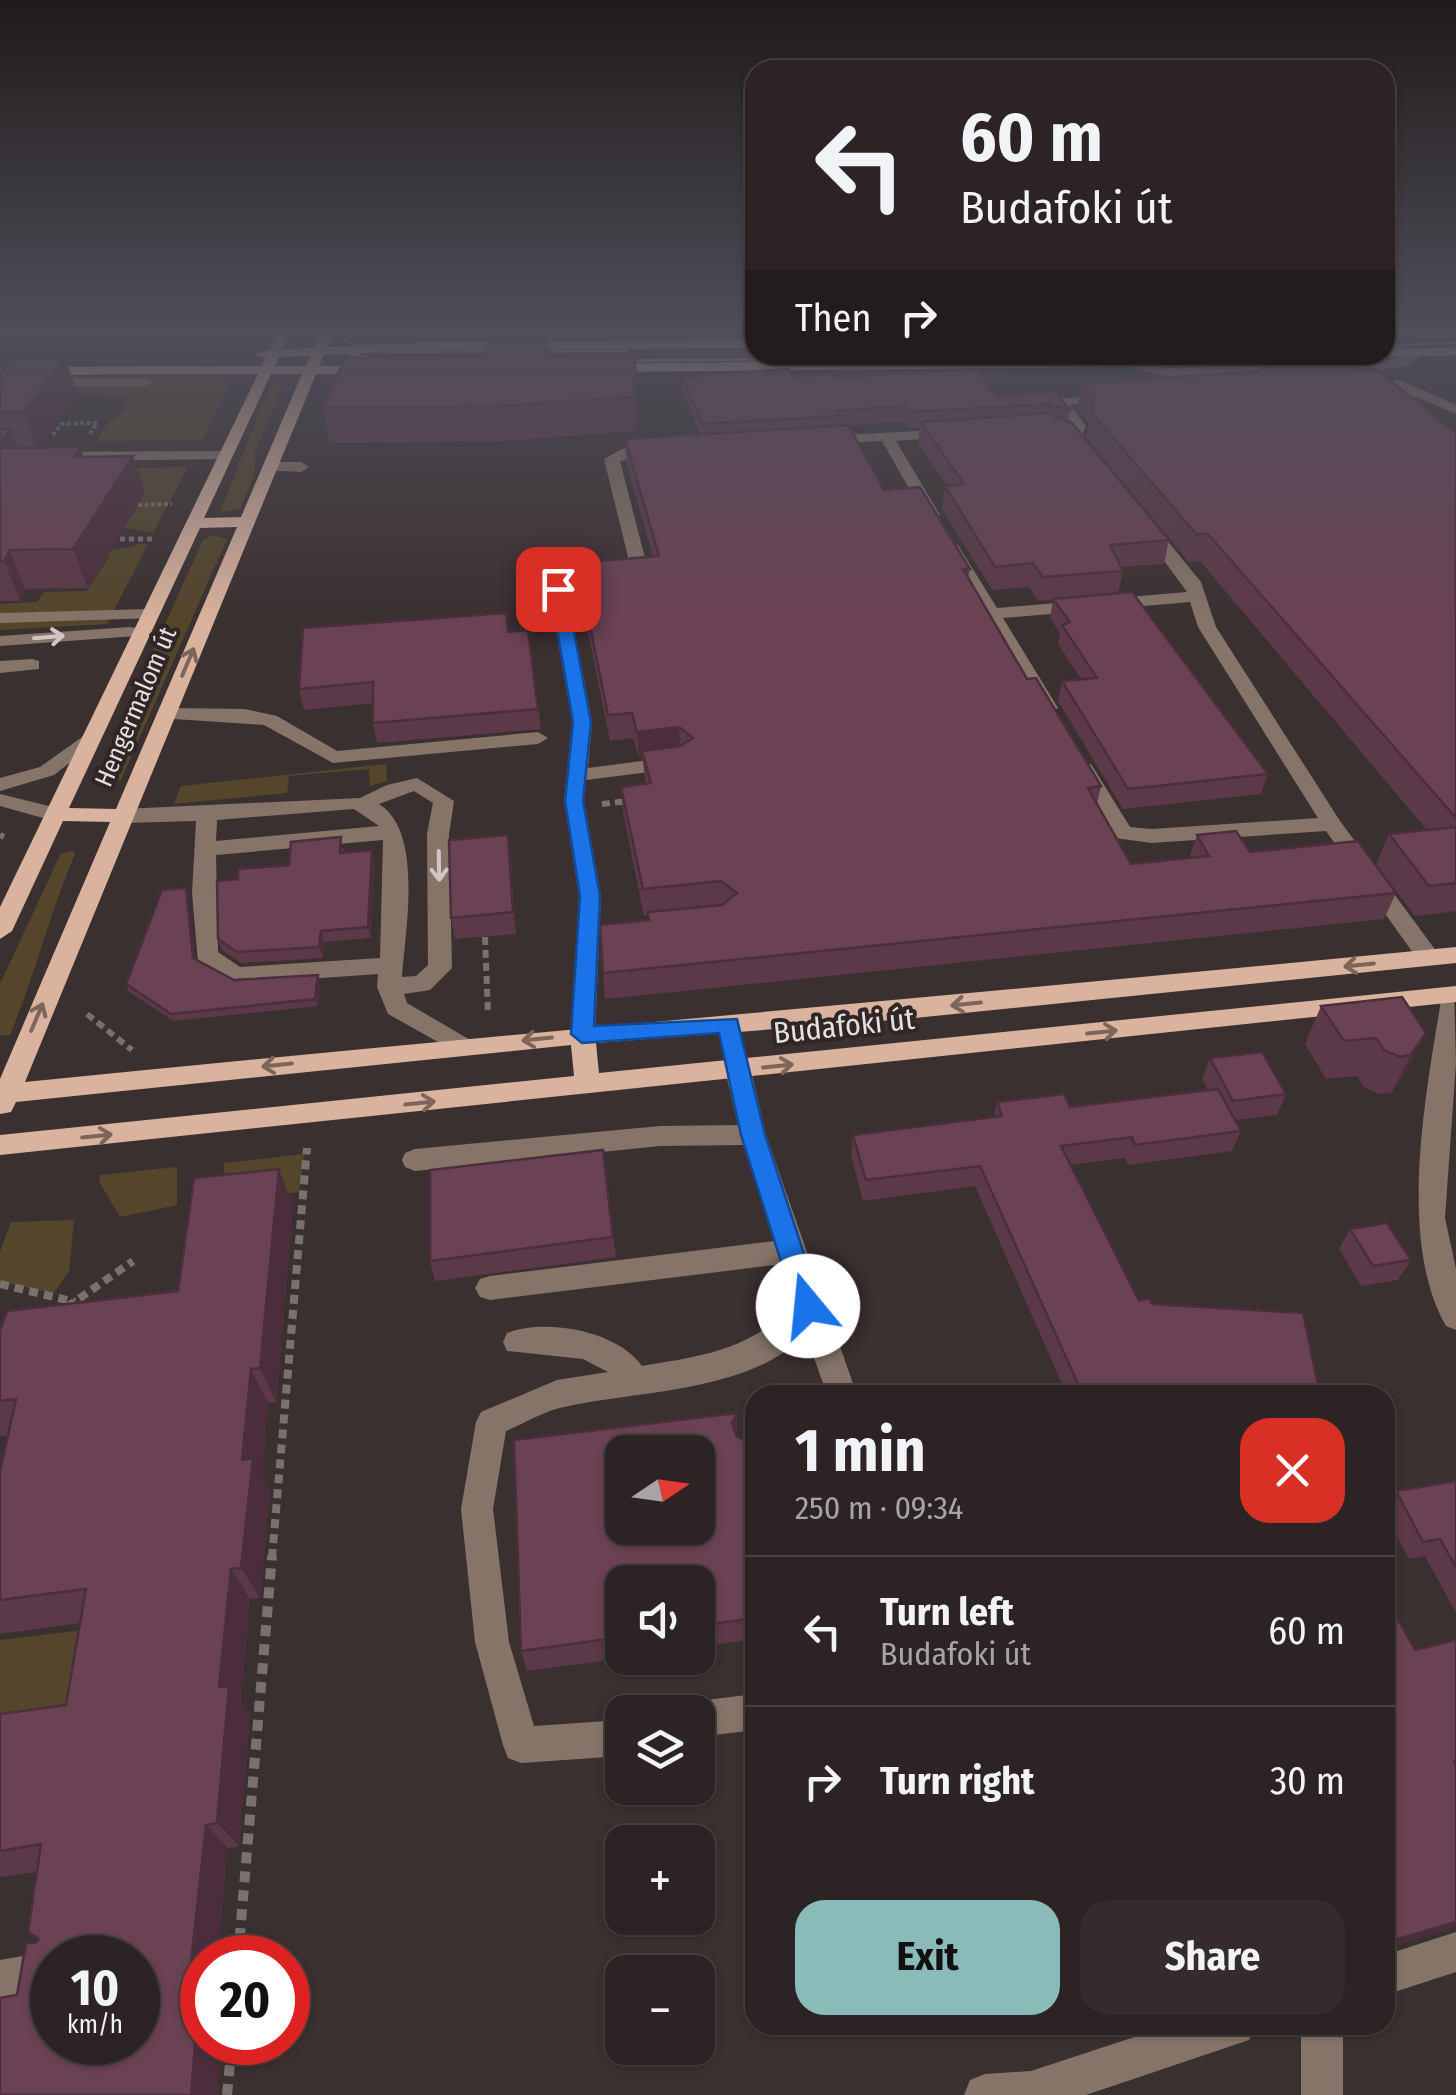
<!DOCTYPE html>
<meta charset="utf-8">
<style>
:root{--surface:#2c2424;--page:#342c2c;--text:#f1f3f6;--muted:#a6a4a6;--line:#484141;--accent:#8bbbb9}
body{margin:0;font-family:"Fira Sans Condensed",sans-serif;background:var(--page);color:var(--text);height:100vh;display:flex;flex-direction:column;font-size:38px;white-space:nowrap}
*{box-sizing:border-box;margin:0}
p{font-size:32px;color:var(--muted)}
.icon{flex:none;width:55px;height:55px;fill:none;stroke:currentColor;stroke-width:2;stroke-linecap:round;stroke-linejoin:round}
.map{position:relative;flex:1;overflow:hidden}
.panel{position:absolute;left:745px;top:1385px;width:650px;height:650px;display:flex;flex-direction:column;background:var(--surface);border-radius:30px;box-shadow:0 2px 8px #0004,0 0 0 2px var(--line)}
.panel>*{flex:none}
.banner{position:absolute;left:745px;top:60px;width:650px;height:305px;border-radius:30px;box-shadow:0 2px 8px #0004,0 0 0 2px var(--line);background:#2c2424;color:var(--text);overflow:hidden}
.needle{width:65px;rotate:77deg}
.fabs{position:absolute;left:605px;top:1435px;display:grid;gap:20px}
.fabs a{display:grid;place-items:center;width:110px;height:110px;border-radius:20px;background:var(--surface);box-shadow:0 2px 8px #0004,0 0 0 2px var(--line);font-size:50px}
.speed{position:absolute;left:30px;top:1935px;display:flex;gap:20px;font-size:50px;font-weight:700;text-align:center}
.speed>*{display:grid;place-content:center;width:130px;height:130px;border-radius:50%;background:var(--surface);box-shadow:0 2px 8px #0004,0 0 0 2px var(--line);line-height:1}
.speed small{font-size:25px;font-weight:400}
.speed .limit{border:15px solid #d22;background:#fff;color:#111}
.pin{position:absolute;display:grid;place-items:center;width:85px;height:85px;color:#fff;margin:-42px;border-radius:20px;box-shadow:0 5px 15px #0006}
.me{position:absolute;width:110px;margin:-55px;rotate:343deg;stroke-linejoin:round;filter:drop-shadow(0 0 8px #0008)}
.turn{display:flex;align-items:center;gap:35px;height:210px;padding:0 50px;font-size:45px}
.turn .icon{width:130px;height:130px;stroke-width:2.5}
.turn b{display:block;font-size:70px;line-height:85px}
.then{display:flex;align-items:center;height:95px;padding:0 50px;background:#0003;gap:20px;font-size:38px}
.round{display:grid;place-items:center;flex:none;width:105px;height:105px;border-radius:30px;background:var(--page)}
.summary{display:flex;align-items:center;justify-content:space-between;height:170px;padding:0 50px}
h1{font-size:60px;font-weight:700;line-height:75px}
.button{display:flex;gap:20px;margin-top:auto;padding:20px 50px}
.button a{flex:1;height:115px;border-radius:30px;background:var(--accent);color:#111;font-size:40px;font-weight:700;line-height:115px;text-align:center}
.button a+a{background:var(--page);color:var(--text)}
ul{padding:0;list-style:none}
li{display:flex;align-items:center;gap:30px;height:150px;padding:0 50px;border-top:2px solid var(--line)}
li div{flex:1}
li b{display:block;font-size:38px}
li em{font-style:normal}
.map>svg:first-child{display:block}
.green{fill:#55462b}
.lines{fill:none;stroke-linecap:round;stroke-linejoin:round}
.path-far4{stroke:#797070;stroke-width:4;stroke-dasharray:4 2.5;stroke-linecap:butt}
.path-far3{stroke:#797070;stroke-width:5;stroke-dasharray:5 4;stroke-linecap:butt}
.path-far2{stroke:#797070;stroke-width:6;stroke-dasharray:8 5;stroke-linecap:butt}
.path-far1{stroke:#797070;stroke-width:8;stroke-dasharray:9 6;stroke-linecap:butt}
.path{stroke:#797070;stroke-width:10;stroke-dasharray:11 8;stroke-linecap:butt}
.minor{fill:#867469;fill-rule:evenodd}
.major{fill:#d9b39e;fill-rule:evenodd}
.tram{stroke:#b0a8a8;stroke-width:2.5}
.wall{fill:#5c3948}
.shaded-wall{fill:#4b2e3b}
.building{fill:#6b4254;stroke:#4b2e3b;stroke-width:2.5;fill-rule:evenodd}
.oneway{stroke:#d0c6c3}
.oneway2{stroke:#7d655c}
.route{fill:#1a73e8;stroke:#114b97;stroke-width:2.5}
.labels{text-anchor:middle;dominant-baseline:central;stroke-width:8;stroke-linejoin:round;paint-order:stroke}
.far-street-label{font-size:25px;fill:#e8e1e1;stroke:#312626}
.street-label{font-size:30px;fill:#e8e1e1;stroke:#312626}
</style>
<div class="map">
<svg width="1456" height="2095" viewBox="0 0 1456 2095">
<rect width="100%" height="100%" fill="#3b3030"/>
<!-- green -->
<g class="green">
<polygon points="212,334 207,342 0,343 0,336"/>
<polygon points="755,349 755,355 1178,355 654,362 650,358 654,350"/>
<polygon points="226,376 221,386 229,386 202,440 97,441 108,423 128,409 127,394 22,393 0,377"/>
<polygon points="283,385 255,451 254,476 240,509 220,512 270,386"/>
<polygon points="188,467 153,533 84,520 129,520 145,492 90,492 35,469"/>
<polygon points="214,535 227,539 121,780 109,784 140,713 140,680 203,540"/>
<polygon points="136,544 148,544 107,624 0,630 0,604 37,602 44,592 87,591 110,555 63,556 134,547"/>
<polygon points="386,764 387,781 370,786 369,769 289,776 287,793 174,804 181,786"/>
<path d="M73,851L75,854C49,914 35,975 10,1035H0V984L61,853Z"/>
<polygon points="304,1154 299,1192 228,1201 225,1197 224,1163"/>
<polygon points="177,1167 177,1205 120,1217 99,1181 100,1175"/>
<polygon points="74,1220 69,1271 54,1293 0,1282 0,1252 11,1222"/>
<polygon points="100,1628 86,1725 0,1738 0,1640"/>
</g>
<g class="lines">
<!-- path-far4 -->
<g class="path-far4">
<polyline points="53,435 61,424 97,423 90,434"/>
<polyline points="138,505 172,504"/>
</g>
<!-- path-far3 -->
<polyline class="path-far3" points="111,539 155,539"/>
<!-- path-far2 -->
<g class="path-far2">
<polyline points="602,804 629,801"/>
<polyline points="0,835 4,837"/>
<polyline points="485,937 488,1014"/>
<polyline points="87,1014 132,1050"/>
</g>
<!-- path-far1 -->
<g class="path-far1">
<polyline points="0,1284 75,1302"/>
<polyline points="67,1307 133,1261"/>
<polyline points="272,1558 307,1148"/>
</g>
<!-- path -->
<g class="path">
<polyline points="238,1958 272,1556"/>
<polyline points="227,2095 232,2042"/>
</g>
<!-- minor -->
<g class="minor">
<polygon points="0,329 49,329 43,333 0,333"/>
<polygon points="678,329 693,329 705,336 755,339 755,347 702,344"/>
<polygon points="1419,348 1424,349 1424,355 1405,366 1371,371 1165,376 1114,363 1121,359 1165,368 1371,363 1396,359"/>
<polygon points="0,379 146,378 153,382 146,386 0,387"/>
<polygon points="1397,379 1456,405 1456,414 1415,396 1409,406 1456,447 1456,460 1398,414 1395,405 1402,398 1390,383"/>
<polygon points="1112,394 1119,398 1117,401 1070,405 1086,426 1079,441 1069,441 1072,426 1053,402 1055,399"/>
<polygon points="954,429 959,430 959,436 896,441 940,515 932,520 924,515 882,441 824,444 817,440 824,436"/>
<path d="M659,447L664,448V454L620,461L645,558C617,587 591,570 567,590L592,722L588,768L673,757L683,763L673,769L586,780L584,801L601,896L595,1035L592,1041H574L571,1035L579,896L564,801L572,722L549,589C571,565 603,575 628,557L604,459L622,449Z"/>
<polygon points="231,451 234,454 226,459 0,462 0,452"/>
<polygon points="270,462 301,462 309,467 301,472 265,470 262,467"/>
<polygon points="1140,522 1152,522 1201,582 1216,627 1340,821 1437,952 1441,958 1437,964 1421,964 1326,831 1152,843 1115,838 1074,768 1077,764 1091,764 1130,827 1152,829 1318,818 1198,627 1190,602 1003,618 1058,708 1048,714 1038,708 944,549 958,545 997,608 1187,592 1138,525"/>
<polygon points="150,609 156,610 156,618 0,623 0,613"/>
<polygon points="130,627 136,628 136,636 0,646 0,636"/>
<polygon points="32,659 39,661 39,669 0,673 0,661"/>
<polygon points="166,708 245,709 277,716 337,751 538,732 548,738 538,744 333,763 264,725 159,718 156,714"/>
<polygon points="92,730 102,736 99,740 54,775 0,791 0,778 40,767"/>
<path d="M417,778L454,801L449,834L452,968L430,990L404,994L407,1003L472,1041L475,1047L472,1053L463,1056L388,1014L377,987L378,974L236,984L198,962L192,893L196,821L123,823L112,816L123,809L360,798L387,785ZM414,791L433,803L427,834L428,965L416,976L402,977C405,931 424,832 379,804ZM354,809L379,826L216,841L217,820ZM383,840L380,958L240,967L218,952L216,855Z"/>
<polygon points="0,794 61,809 65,814 54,821 0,806"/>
<path d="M1454,986L1456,1063L1445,1218L1456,1269V1330L1446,1326C1396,1239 1427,1089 1442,994Z"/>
<path d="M738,1061L747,1063L751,1070L766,1135L857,1395H827L805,1332C759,1392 633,1391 564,1407C544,1411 525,1423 506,1431L493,1509L509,1642L534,1726L622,1720V1756L521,1763L508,1758L503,1745L475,1642L461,1509L476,1422L481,1412L557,1380L608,1372L583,1359L507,1351L503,1342L507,1333C547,1318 617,1331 642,1366C701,1356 756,1350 795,1300L783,1264L490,1300L480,1297L475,1288L480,1279L490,1276L775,1241L743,1145L660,1146L415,1171L405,1167L402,1160L405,1153L415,1149L660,1126L738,1125L725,1070L729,1063Z"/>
<polygon points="755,1694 755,1730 698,1737 698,1712 683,1712 685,1706 698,1701"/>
<polygon points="1456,1932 1456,1972 1385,1995 1385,1955"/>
<polygon points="52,1951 67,1958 52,1958 52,1991 0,2000 0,1960"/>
<polygon points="1171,2025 1255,2025 1249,2040 1086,2095 964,2095 970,2080 985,2074 1031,2071"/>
<rect x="1301" y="2025" width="42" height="70"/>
</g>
<!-- major -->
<g class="major">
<path d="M280,329H292L283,349L314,348L322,329H334L327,347L433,342L755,340V348L433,350L324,355L319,366H373L380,370L373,374H316L25,1082C501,1034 979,994 1456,947V963L905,1019L596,1043L599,1073L1456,986V1002L0,1155V1135L574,1076L571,1045L16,1102L11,1112L0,1114V1079L110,822L63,821L12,931L0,939V907L258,374L0,375V367L262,366L266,358L253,354L270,350ZM310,356L306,366H275L279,357ZM271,374H302L241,517L204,518ZM237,527L116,809L69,808L200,528Z"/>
<polygon points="1456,329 1456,336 1385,338 1385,330"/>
<polygon points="1456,347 1456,355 1385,357 1380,355 1385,355 1385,349"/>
<polygon points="1231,355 1350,355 1343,359 1121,367 603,372 596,368 603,364"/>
</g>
<!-- tram -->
<g class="tram">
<polyline points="309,329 331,350 384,361"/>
<polyline points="327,329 352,344 389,352 626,351"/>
<polyline points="1385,346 1456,343"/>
<polyline points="609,361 1119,355"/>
</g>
</g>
<!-- wall -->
<g class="wall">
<polygon points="547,342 548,349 551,349 551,356 637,389 635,431 503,441 330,443 323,408 483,357"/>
<polygon points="65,358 77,393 38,448 83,457 145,493 88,588 25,589 20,601 0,601 0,372"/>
<polygon points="1360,370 1456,433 1456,911 1415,916 1376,864 1389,834 1427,830 1200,561 1189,562 1086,437 1089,424 1077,409 1082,384"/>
<polygon points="683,377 833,378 997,397 1054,391 1070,410 1068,421 1169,540 1164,564 1121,567 1123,571 1118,594 1268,774 1261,794 1123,809 1058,701 1062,681 1081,679 1058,644 1060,633 1050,618 1053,600 1038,601 1029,587 992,590 942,509 945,486 947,486 918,443 920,427 908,428 904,421 848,426 884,490 970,569 968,579 1027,679 1101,786 1097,804 1131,864 1189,858 1197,835 1250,852 1396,893 1384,919 605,999 603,973 648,920 648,915 644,916 623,812 621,787 646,784 642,757 639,758 633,738 610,741 579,587 577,563 653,556 626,462 625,439 700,434 683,392"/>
<polygon points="528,630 541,729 377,743 373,723 373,703 304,710 299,689 508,632"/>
<polygon points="344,848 343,853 375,861 371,938 324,942 323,958 241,963 222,950 218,939 238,879"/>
<polygon points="511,856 516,934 455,939 451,918"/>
<polygon points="188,895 195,959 234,980 320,982 318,1006 174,1021 129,992 126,984"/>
<polygon points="1321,1006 1426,1033 1406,1071 1391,1093 1380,1094 1365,1088 1357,1076 1326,1079 1305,1044"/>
<polygon points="1210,1058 1286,1094 1277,1115 1235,1120 1241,1131 1232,1151 1128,1165 1125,1158 1070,1165 1139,1301 1152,1304 1320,1395 1067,1395 975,1186 863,1201 851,1155 853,1135 994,1117 997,1102 1070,1107 1208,1090 1202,1079"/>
<polygon points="603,1150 616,1257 435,1281 430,1261"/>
<polygon points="293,1206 276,1402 268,1403 262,1475 270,1491 260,1598 250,1599 241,1702 250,1713 239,1846 228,1848 202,1958 222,2042 218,2095 0,2095 17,1995 35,1943 39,1939 37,1872 0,1877 0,1714 66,1705 80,1623 0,1634 0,1471 8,1436 0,1436 0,1331 178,1291"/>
<polygon points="1350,1229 1411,1260 1398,1280 1361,1286 1339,1249"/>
<polygon points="755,1447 755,1639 698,1647 698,1582 622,1582 623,1658 527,1671 521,1651"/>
<polygon points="1456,1481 1456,1613 1425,1556 1409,1559 1385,1514 1385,1505 1396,1491"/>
</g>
<!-- shaded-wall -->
<g class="shaded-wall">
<polygon points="636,355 637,389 635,431 633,397"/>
<polygon points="65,358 77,393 37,448 24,412"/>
<polygon points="11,429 25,465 0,457 0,443"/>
<polygon points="80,447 93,484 74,457"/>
<polygon points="133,456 145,493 88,588 73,549"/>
<polygon points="10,550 25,589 20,601 4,561"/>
<polygon points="679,727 680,752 642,751 642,757 639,758 637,732"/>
<polygon points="508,835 511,856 516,934 513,912"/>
<polygon points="372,850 375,861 371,938 368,927"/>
<polygon points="186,888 188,895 196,965 193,958"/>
<polygon points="321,931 324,942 323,958 319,947"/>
<polygon points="318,975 320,982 318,1006 315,999"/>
<polygon points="1426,1033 1406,1071 1391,1093 1411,1055"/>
<polygon points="279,1169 293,1206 276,1402 260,1368"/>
<polygon points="251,1369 268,1403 262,1475 270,1491 260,1598 241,1568 242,1460"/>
<polygon points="737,1413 737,1437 732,1423"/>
<polygon points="231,1569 250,1599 241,1702 250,1713 239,1846 217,1823 219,1687"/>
<polygon points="206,1825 228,1848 218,1958 202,1958 202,2042 222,2042 218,2095 191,2095 190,1972"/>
<polygon points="1456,1922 1456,1925 1448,1930 1385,1948 1385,1943"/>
</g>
<!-- building -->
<g class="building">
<polygon points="488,342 547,342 546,356 636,355 633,397 499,406 323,408 345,358 483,357"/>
<polygon points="65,358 24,412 0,413 0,372 12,359"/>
<polygon points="1346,359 1360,370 1376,369 1456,433 1456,818 1208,534 1196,534 1091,412 1094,398 1082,384 1259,371 1269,365"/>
<polygon points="788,369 792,377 831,374 833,378 977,369 997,397 1054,391 1070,410 1049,404 909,412 905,406 836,411 839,416 702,424 683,377"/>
<polygon points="1048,413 1071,422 1169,540 1110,545 1123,571 1043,577 1033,563 995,567 945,486 964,484 921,422"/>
<polygon points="848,425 884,490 920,487 970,569 963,569 1027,679 1036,678 1101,786 1088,788 1131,864 1209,856 1197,835 1236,831 1250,852 1358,841 1396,893 603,973 600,925 649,920 648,912 722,905 737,893 721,881 643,889 621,787 651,783 642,751 680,746 693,738 679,727 637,732 632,713 608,715 577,563 659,556 625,439"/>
<polygon points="0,429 11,429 0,443"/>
<polygon points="80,447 74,457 133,456 73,549 10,550 4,561 0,561 0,448"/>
<polygon points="1132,592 1268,774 1128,789 1062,681 1097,678 1062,625 1070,622 1053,599"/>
<polygon points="506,613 508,632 528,630 538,709 373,723 373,682 299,689 303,628"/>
<polygon points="1456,827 1456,883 1429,886 1389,834"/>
<polygon points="508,835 513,912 451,918 449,840"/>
<polygon points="341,837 340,853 372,850 368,927 321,931 319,947 237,952 218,939 217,881 238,879 238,869 289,865 291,842"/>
<polygon points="186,888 193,958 234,980 318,975 315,999 171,1014 126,984 162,890"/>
<polygon points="1402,997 1426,1033 1411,1055 1400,1057 1384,1050 1376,1038 1344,1041 1321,1006"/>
<polygon points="1262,1052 1286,1094 1233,1101 1210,1058"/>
<polygon points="1218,1089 1241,1131 1135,1145 1132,1137 1061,1146 1139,1301 1149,1298 1152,1304 1303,1313 1320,1395 1083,1395 980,1166 866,1180 853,1135 1002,1116 997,1102 1064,1094 1070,1107"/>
<polygon points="603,1150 613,1237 430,1261 430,1170"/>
<path d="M279,1169L260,1368L251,1369L242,1460L253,1458L241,1568L231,1569L219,1687L229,1686L217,1823L206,1825L190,1972L201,1970L191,2095H0V1998L17,1995L26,1943H35L39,1939L28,1932L41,1844L0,1851V1714L66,1705L86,1589L0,1600V1471L16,1399L0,1401V1331L7,1311L178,1291L194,1178ZM52,1958H138V2042H52Z"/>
<polygon points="1387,1223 1411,1260 1373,1266 1350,1229"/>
<path d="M737,1413L732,1423L737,1437L754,1443L755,1447V1618L698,1626V1582H622V1637L521,1651L514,1440ZM622,1452H698V1528H622Z"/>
<polygon points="1456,1481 1456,1567 1440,1539 1423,1542 1396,1491"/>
<polygon points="1385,1596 1415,1650 1456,1640 1456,1760 1454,1761 1456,1765 1456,1922 1385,1943"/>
</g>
<!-- one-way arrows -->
<defs><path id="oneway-shaft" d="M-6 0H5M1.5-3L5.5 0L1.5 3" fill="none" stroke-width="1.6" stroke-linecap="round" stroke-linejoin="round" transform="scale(2.5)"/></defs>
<g class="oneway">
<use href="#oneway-shaft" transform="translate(49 637) rotate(-5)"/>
<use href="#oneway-shaft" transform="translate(439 866) rotate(89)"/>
</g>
<g class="oneway2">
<use href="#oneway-shaft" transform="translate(188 662) rotate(-67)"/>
<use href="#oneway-shaft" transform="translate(1359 965) rotate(174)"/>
<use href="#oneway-shaft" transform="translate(966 1004) rotate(174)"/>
<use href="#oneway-shaft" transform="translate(37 1017) rotate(-67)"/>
<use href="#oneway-shaft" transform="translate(1102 1032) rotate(-6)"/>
<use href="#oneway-shaft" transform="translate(537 1039) rotate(174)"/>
<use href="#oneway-shaft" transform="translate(277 1065) rotate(174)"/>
<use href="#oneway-shaft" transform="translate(778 1066) rotate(-6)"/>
<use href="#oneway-shaft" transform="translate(420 1103) rotate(-6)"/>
<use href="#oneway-shaft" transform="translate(97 1136) rotate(-6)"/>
</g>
<!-- sky -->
<linearGradient id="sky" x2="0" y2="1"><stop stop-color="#201a1a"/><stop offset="0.53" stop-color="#4f4e59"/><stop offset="1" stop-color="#4f4e59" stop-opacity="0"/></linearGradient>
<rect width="1456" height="622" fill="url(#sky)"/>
<!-- route -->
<polygon class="route" points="558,584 566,589 591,722 583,801 600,896 594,1026 737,1019 765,1135 821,1306 817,1314 808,1317 799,1314 795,1306 741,1135 719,1033 582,1043 571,1034 580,896 565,801 573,722 550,589"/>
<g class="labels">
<!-- far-street labels -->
<g class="far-street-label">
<text transform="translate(136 707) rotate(-67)">Hengermalom út</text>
</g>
<!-- street labels -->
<g class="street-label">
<text transform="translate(844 1026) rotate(-6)">Budafoki út</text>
</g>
</g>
</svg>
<div class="fabs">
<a><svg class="needle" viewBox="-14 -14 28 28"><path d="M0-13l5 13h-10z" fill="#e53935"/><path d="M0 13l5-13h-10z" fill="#a6a4a6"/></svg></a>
<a><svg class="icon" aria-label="sound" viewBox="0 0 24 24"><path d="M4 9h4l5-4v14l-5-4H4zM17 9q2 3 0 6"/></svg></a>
<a><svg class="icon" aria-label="layers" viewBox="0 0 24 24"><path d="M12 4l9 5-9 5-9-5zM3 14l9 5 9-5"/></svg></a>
<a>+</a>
<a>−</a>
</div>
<div class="speed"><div>10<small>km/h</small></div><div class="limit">20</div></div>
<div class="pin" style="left:558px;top:589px;background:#d93025"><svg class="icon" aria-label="arrive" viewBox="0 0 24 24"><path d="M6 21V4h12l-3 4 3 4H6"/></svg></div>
<svg class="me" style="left:808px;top:1306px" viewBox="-20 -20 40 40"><circle r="19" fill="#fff"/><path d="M0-13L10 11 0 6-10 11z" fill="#1a73e8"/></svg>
<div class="banner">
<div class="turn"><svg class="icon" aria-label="left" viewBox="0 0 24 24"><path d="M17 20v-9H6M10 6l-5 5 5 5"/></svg><div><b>60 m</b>Budafoki út</div></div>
<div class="then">Then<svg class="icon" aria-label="right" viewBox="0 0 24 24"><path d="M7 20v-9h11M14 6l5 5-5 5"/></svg></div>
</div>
<section class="panel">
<div class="summary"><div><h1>1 min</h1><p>250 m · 09:34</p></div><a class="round" style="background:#d93025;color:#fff"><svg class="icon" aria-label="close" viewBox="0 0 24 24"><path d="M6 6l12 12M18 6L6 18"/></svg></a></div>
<ul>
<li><svg class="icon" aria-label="left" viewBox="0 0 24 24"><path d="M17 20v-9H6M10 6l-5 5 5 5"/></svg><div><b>Turn left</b><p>Budafoki út</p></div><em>60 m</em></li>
<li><svg class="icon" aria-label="right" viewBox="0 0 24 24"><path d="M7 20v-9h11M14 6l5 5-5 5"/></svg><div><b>Turn right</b></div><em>30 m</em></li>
</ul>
<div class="button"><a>Exit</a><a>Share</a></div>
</section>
</div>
